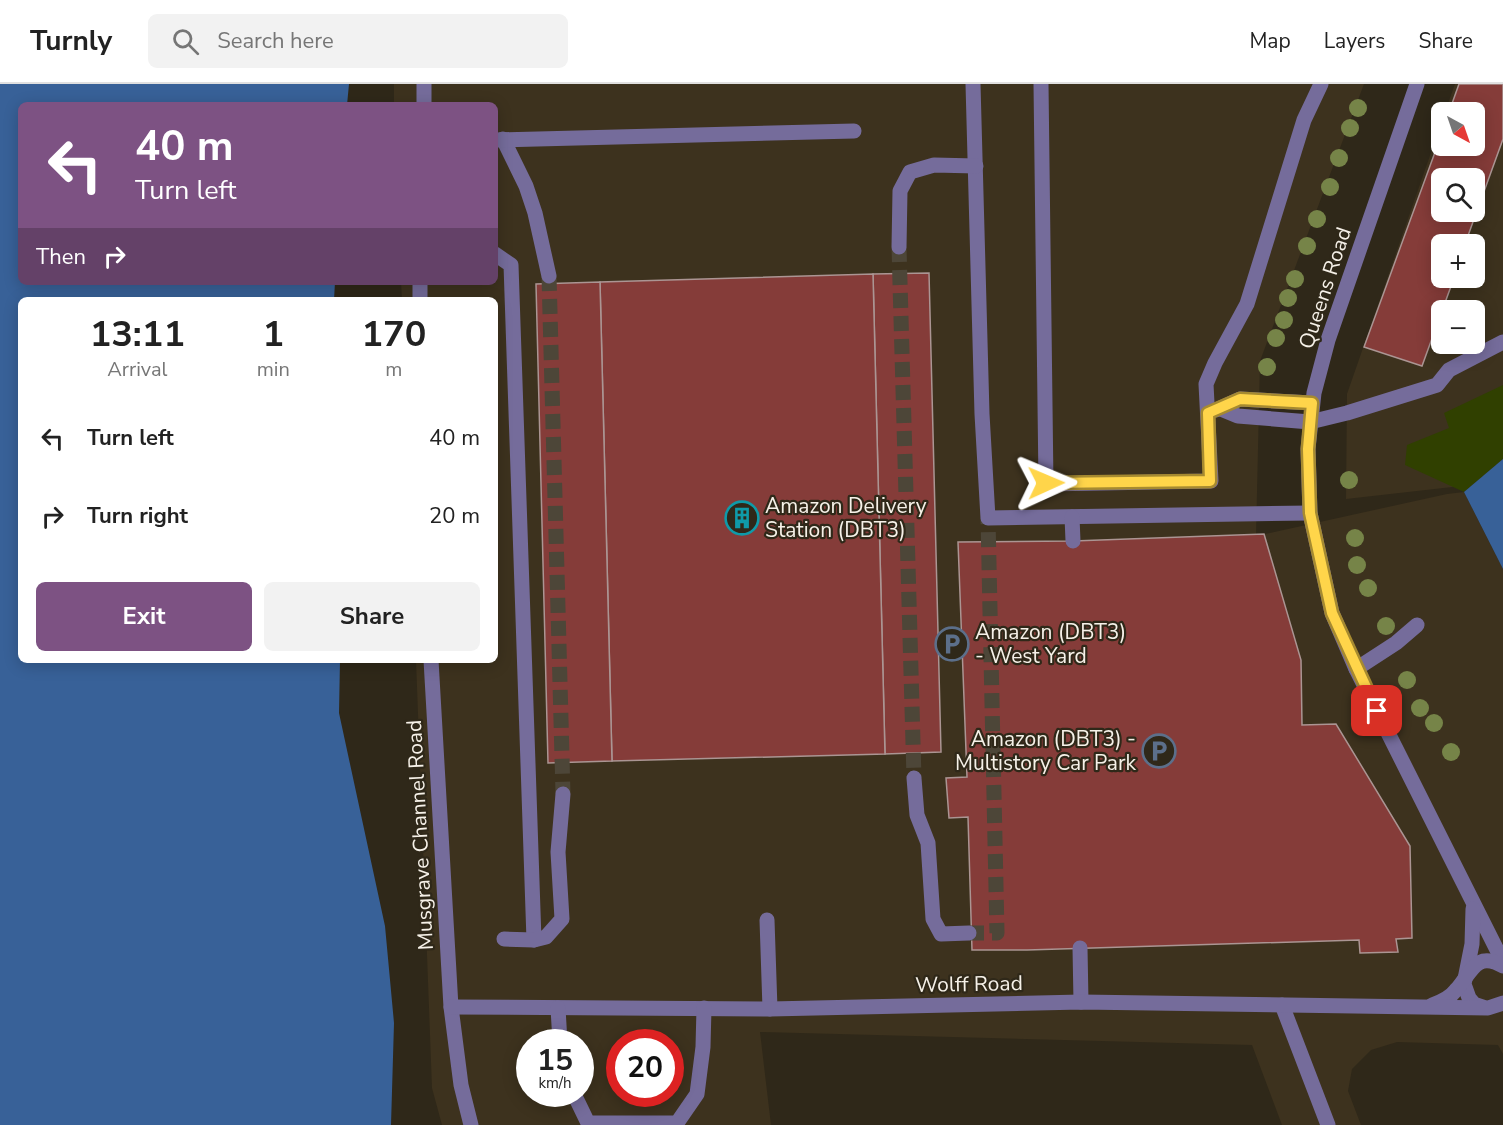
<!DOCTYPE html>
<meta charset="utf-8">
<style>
:root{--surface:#fff;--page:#f2f2f2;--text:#222;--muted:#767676;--line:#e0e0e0;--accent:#7d5283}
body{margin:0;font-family:"Nunito Sans",sans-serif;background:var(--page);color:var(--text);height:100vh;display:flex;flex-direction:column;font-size:22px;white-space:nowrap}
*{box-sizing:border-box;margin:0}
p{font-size:20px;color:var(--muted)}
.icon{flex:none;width:33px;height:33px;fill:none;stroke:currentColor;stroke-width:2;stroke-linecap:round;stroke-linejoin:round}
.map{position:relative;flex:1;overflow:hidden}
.sheet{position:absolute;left:18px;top:213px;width:480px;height:366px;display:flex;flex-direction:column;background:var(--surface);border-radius:9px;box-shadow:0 3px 15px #0003}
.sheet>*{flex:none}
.guide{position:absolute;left:18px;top:18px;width:480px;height:183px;border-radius:9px;box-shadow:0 3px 15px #0003;background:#7d5283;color:#fff;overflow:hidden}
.needle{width:39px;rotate:140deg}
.tools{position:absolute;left:1431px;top:18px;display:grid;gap:12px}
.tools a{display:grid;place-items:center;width:54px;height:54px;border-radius:9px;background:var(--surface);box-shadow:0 3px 15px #0003;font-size:30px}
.speed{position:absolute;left:516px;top:945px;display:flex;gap:12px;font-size:30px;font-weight:700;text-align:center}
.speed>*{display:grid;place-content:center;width:78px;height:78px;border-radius:50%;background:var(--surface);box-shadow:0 3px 15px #0003;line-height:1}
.speed small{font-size:15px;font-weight:400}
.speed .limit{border:9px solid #d22;background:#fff;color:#111}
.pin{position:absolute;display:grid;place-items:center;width:51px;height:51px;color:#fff;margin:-26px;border-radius:12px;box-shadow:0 3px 9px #0006}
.me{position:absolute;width:66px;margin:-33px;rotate:89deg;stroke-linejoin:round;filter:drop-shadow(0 0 4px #0008)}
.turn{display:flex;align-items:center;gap:21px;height:126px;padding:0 18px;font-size:27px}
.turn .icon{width:78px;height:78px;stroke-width:2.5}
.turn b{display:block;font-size:42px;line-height:51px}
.then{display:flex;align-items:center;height:57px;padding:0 18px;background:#0003;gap:12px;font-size:22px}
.eta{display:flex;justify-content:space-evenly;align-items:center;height:102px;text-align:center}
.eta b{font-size:36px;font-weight:700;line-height:42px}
.cta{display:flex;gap:12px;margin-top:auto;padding:12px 18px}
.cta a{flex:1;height:69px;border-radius:9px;background:var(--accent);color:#fff;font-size:24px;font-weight:700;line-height:69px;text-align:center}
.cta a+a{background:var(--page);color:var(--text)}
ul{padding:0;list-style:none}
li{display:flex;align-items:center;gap:18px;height:78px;padding:0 18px}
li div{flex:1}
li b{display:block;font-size:22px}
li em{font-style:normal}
header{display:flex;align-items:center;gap:36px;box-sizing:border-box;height:84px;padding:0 30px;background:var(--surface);border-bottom:2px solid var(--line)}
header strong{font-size:28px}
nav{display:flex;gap:33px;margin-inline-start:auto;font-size:21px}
.search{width:420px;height:54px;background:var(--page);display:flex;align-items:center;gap:15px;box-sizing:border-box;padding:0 21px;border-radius:9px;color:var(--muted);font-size:22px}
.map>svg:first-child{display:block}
.built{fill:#3d321e;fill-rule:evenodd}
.green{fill:#304000}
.water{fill:#386198}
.building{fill:#853c39;stroke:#ab9593;stroke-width:1.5;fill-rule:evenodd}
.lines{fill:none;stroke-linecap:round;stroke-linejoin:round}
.minor-tunnel{stroke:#4d4638;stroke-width:15;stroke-dasharray:15 8;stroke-linecap:butt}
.minor{stroke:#756c9b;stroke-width:15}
.tree{fill:#768448}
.route-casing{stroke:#a68a30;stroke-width:15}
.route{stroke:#ffd54a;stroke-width:10}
.labels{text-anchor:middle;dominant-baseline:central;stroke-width:4.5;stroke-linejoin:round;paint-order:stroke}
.street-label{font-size:21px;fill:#f6f1e8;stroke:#2f2819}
.poi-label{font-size:21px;fill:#f6f1e8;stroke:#2f2819;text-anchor:start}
</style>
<header>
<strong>Turnly</strong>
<div class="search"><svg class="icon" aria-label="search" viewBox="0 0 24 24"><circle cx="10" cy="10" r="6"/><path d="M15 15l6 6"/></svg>Search here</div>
<nav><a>Map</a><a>Layers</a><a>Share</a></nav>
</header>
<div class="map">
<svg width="1503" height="1041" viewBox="0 0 1503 1041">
<rect width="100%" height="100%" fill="#2f2819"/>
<!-- built -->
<g class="built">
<path d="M394,0H1364L1260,277L1256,452L1447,410L1464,408L1503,485V970L1498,961L1397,958L1371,966L1352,985L1348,1007L1361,1041H1282L1252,961L760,948L771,1041H442L432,1004L416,576H495V216H402L401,198H495V21H394ZM530,958H580V1010H530ZM620,958H670V1010H620Z"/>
<path d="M1455,0H1503V364L1461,402L1346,415L1347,310L1441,40L1442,62H1474V28H1445ZM1442,94H1474V128H1442ZM1442,160H1474V194H1442ZM1442,226H1474V260H1442Z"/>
</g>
<!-- green -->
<polygon class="green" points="1503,301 1503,375 1464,408 1405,381 1407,361 1449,344 1444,329"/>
<!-- water -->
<g class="water">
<polygon points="0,0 349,0 347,21 21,21 21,198 335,198 334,216 21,216 21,576 340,576 339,629 385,842 394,939 391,1041 0,1041"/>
<polygon points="1503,375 1503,485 1464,408"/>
</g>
<!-- building -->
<g class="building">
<path d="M1459,0H1503V55L1465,160H1442V194H1454L1422,282L1364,263L1442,49V62H1474V28H1449ZM1442,94H1474V128H1442Z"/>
<polygon points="929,189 941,668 885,670 873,190"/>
<polygon points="873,190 885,670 612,677 600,198"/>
<polygon points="600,198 612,677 548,679 536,200"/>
<polygon points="1264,450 1301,576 1302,641 1336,640 1410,762 1412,854 1396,855 1398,868 1360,869 1359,856 1027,866 972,866 968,733 949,734 946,694 967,693 958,458 1073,457"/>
</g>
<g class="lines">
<!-- minor-tunnel -->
<g class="minor-tunnel">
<polyline points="899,163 914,694"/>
<polyline points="549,192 563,710"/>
<polyline points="969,849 997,849 988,434"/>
</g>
<!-- minor -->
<g class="minor">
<polyline points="973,0 982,330 988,434 1310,429"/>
<polyline points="1041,0 1046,400 1211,397 1206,300 1215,279 1247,220 1304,36 1321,0"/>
<polyline points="1417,0 1328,256 1314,309 1308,365 1310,429 1332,529 1356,585 1503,878"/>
<polyline points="424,21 424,0"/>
<polyline points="503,55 526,102 535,129 549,192"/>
<polyline points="495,56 854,47"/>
<polyline points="899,163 900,107 910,88 934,81 976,82"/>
<polyline points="495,170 511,181 534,856"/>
<polyline points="420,216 420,198"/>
<polyline points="1221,325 1238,332 1310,338 1347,329 1437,301 1449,286 1503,258"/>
<polyline points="1216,326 1240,315 1312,319"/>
<polyline points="1072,433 1073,457"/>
<polyline points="431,576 451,923 461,1001 471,1041"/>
<polyline points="1356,585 1396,559 1417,541"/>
<polyline points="914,694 917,731 928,759 933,835 941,850 969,849"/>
<polyline points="1473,825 1472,860 1464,900 1469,914 1474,920 1483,923"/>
<polyline points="767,836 770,925"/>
<polyline points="504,855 534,856 546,853 562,835 558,768 563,710"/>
<polyline points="1080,864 1081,918"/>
<polyline points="1282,921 1328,1041"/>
<path d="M1432,921C1441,918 1450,914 1456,906C1471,890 1475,866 1503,882"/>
<polyline points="451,923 770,925 1081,918 1488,924 1503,919"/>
<polyline points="558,924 560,958"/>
<polyline points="574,1010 588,1039 677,1039 697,1010 703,963 704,924"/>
</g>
</g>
<!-- trees -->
<g class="tree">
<circle cx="1358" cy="24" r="9"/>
<circle cx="1350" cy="44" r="9"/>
<circle cx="1339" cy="74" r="9"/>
<circle cx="1330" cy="103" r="9"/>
<circle cx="1317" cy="135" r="9"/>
<circle cx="1307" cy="162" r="9"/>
<circle cx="1295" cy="195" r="9"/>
<circle cx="1288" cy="214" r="9"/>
<circle cx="1284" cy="236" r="9"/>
<circle cx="1276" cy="254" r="9"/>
<circle cx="1267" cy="283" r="9"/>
<circle cx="1349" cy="396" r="9"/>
<circle cx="1355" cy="454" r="9"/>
<circle cx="1357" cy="481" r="9"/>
<circle cx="1368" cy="504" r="9"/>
<circle cx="1386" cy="542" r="9"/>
<circle cx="1407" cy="596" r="9"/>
<circle cx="1420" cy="624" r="9"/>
<circle cx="1434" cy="639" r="9"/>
<circle cx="1451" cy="668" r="9"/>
</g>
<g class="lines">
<defs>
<polyline id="route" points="1046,399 1210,397 1208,329 1240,315 1312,319 1308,365 1310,429 1332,529 1377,627"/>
</defs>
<!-- route casing -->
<use href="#route" class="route-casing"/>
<!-- route -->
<use href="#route" class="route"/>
</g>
<!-- icons -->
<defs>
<symbol id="building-ring" viewBox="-11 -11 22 22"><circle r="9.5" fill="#2f2819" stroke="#0f9aa8" stroke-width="1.5"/><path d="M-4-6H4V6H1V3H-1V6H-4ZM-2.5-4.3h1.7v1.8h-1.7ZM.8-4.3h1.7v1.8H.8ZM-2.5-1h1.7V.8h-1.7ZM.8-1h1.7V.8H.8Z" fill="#0f9aa8"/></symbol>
<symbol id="parking-ring" viewBox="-11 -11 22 22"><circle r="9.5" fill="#2f2819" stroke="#5c6f8a" stroke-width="1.5"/><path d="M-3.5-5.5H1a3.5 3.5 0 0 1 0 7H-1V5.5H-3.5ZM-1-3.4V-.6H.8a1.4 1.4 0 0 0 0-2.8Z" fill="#5c6f8a"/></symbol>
</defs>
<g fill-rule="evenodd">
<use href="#building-ring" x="723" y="415" width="38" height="38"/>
<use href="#parking-ring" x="933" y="541" width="38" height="38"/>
<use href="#parking-ring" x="1140" y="648" width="38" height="38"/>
</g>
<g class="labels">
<!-- street labels -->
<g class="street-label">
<text transform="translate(1325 204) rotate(-72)">Queens Road</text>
<text transform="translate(420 751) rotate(-93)">Musgrave Channel Road</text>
<text transform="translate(969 900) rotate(-1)">Wolff Road</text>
</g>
<!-- poi labels -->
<g class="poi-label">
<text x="765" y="422">Amazon Delivery<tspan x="765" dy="24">Station (DBT3)</tspan></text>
<text x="975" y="548">Amazon (DBT3)<tspan x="975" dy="24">- West Yard</tspan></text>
<text x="1136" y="655" text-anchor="end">Amazon (DBT3) -<tspan x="1136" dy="24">Multistory Car Park</tspan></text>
</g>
</g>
</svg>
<div class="tools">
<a><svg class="needle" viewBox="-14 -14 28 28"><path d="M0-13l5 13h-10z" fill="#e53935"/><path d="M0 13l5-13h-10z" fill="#767676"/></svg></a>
<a><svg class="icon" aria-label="search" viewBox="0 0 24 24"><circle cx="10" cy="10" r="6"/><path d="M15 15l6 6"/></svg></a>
<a>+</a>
<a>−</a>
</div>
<div class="speed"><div>15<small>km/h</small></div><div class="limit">20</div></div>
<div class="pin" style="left:1377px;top:627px;background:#d93025"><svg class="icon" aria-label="arrive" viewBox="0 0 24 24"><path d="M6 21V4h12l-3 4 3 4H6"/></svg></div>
<svg class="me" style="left:1046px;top:399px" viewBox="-20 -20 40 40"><path d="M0-17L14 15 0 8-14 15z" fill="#ffd54a" stroke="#fff" stroke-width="4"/></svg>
<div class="guide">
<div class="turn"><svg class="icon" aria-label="left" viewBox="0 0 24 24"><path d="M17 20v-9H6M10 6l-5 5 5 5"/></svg><div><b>40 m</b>Turn left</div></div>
<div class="then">Then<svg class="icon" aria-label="right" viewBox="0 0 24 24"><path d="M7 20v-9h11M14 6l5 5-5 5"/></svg></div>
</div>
<section class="sheet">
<div class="eta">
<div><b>13:11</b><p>Arrival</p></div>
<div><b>1</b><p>min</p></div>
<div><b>170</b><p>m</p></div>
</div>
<ul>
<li><svg class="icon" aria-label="left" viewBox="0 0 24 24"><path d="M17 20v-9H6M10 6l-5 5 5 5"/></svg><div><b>Turn left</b></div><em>40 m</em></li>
<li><svg class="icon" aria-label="right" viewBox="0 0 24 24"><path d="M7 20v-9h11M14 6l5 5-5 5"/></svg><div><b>Turn right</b></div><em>20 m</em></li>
</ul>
<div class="cta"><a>Exit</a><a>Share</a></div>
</section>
</div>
